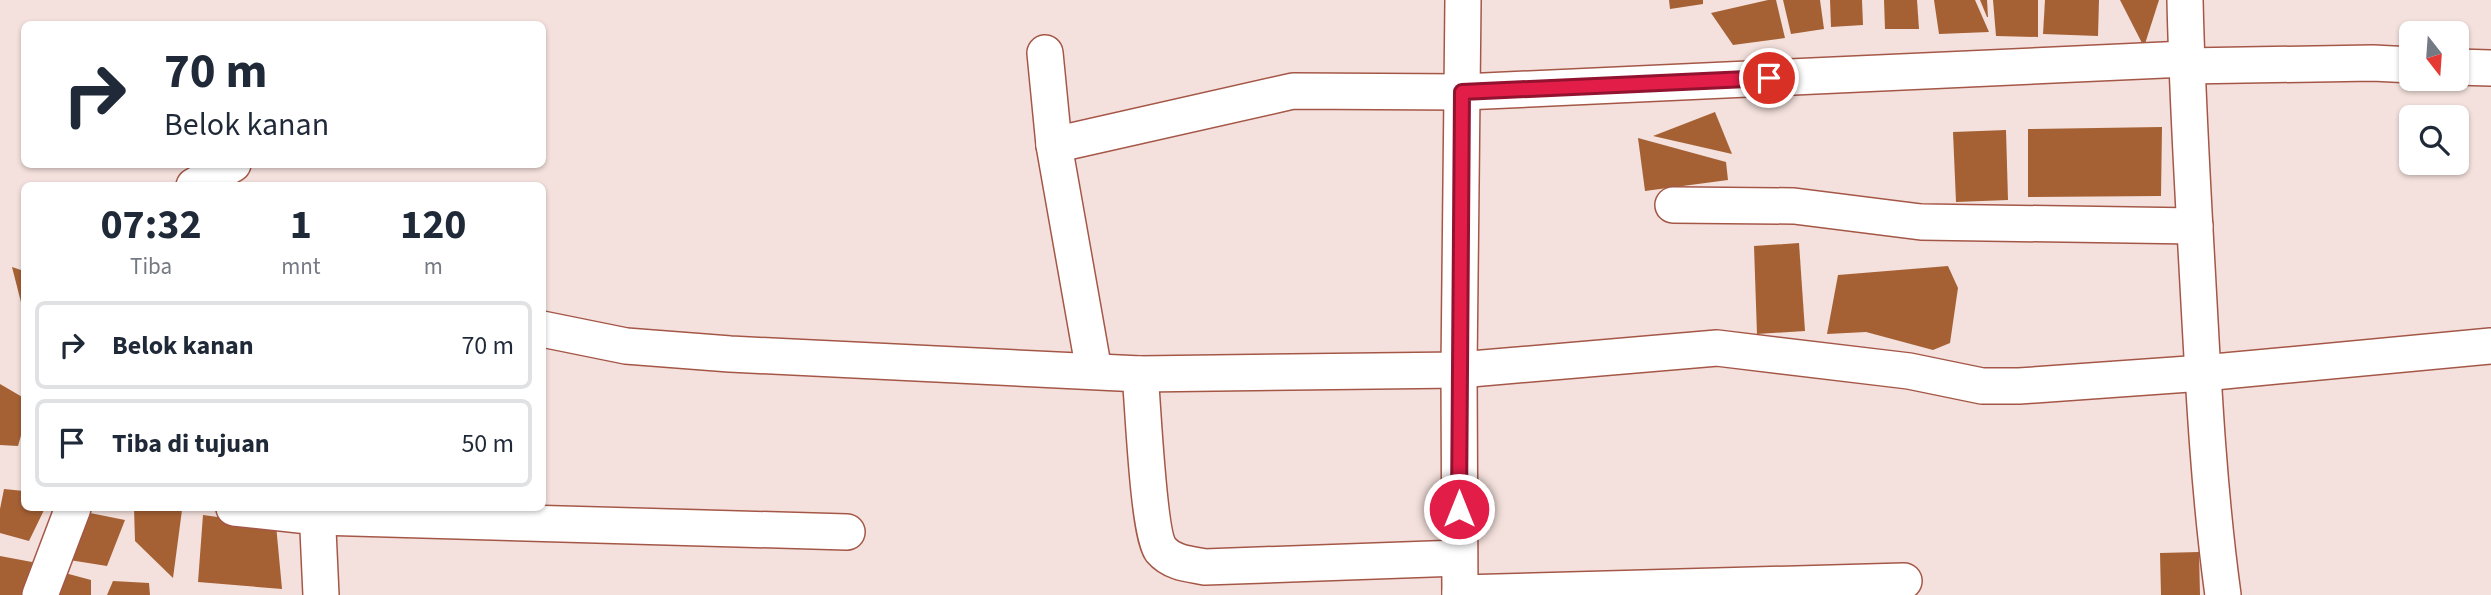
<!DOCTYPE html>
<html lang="id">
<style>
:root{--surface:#fff;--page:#f6f6f7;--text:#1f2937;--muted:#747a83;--line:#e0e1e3}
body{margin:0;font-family:"Source Sans 3",sans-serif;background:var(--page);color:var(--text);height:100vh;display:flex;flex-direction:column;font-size:26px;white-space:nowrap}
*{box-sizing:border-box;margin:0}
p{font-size:23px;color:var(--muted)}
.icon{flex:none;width:38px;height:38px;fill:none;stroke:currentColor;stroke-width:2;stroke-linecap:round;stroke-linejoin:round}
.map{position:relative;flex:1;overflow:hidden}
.details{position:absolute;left:21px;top:182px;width:525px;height:329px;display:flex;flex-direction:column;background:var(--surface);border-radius:10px;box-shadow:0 2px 5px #0004}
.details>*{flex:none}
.top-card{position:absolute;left:21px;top:21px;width:525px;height:147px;border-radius:10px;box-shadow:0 2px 5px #0004;background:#fff;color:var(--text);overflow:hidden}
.needle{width:46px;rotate:163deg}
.tools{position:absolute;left:2399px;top:21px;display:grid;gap:14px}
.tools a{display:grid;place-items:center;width:70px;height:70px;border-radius:10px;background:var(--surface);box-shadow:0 2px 5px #0004;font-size:35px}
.pin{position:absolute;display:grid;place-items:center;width:60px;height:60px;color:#fff;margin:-30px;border:4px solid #fff;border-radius:50%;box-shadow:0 2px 7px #0007}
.me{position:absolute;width:77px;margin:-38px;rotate:0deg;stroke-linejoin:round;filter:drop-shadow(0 0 5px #0008)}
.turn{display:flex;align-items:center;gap:24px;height:147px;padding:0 28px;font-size:32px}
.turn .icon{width:91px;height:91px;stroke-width:2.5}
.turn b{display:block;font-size:49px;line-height:60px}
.eta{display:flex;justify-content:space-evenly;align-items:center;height:119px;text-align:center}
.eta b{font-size:42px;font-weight:700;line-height:49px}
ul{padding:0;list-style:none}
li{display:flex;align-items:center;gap:21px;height:88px;margin:0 14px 10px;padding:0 14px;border:4px solid var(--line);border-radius:10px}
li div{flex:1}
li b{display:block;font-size:26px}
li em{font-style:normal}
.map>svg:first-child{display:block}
.building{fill:#a56134}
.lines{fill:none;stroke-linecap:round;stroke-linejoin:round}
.minor-casing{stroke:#a55747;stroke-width:38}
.minor{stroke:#fff;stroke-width:35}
.route-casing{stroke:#92132f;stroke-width:18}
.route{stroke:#e11d48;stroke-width:12}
</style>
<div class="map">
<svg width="2491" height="595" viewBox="0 0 2491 595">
<rect width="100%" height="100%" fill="#f4e1dd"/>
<!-- building -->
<g class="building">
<polygon points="1669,0 1703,0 1703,4 1670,9"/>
<polygon points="1768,0 1776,0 1785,38 1733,45 1711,13"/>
<polygon points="1783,0 1820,0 1824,29 1791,34"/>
<polygon points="1830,0 1862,0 1863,25 1831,27"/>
<polygon points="1884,0 1917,0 1919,29 1885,29"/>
<polygon points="1934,0 1975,0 1989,32 1939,34"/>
<polygon points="1980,0 1987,0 1988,17 1987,17"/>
<polygon points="1993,0 2038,0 2038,37 1996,36"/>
<polygon points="2045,0 2099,0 2098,36 2043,34"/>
<polygon points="2120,0 2159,0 2144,47"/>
<polygon points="1715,112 1732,154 1653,136"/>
<polygon points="2162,127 2161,196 2028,197 2028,129"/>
<polygon points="2006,130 2008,200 1956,202 1953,132"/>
<polygon points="1638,138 1726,162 1728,180 1645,191"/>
<polygon points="1799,243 1805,331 1757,334 1754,246"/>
<polygon points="1948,266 1958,288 1950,343 1933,350 1866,332 1827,334 1838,275"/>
<polygon points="12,267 24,271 24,314"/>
<polygon points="0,384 24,398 24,425 18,446 0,445"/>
<polygon points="4,489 24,491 24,508 45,508 29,541 0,533 0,509"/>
<polygon points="134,508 182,510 173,578 135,541"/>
<polygon points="80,511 125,520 107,566 63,559"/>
<polygon points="203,515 276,525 282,589 198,582"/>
<polygon points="2199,552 2200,595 2161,595 2160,553"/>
<polygon points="0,556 32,562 30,595 0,595"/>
<polygon points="50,569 91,580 91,595 52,595"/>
<polygon points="113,581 149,583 150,595 107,595"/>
</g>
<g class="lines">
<defs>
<g id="minor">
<path d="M2185,0C2187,89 2192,177 2197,266C2203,376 2208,486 2223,595"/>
<polyline points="1045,53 1054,145 1094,371"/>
<polyline points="2186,66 2373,63 2412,65"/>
<polyline points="2457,67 2491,68"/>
<polyline points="1054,145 1293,91 1463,92 2186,59"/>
<polyline points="194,186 233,164"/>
<polyline points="1673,205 1794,206 1921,222 2195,226"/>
<polyline points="542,329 626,346 730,354 1140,374 1459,370 1717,348 1909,371 1982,386 2019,386 2203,373 2491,346"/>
<path d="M1140,374C1143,404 1148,533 1161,550C1172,563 1189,564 1205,567L1459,558"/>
<polyline points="234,508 318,517 847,532"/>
<polyline points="317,508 321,595"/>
<polyline points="1460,593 1904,581"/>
<polyline points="40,595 73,508"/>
<polyline points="1460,595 1459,370 1463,0"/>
</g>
</defs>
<!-- minor casing -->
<use href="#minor" class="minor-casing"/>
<!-- minor -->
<use href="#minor" class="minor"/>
</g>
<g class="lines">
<defs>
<polyline id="route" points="1459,509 1462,92 1769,78"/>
</defs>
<!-- route casing -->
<use href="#route" class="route-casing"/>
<!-- route -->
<use href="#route" class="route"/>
</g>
</svg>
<div class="tools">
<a><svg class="needle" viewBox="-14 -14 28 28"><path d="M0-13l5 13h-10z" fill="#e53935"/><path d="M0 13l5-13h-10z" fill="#747a83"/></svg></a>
<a><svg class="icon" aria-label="search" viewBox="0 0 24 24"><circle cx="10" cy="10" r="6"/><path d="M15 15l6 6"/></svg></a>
</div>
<div class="pin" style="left:1769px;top:78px;background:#d93025"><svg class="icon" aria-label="arrive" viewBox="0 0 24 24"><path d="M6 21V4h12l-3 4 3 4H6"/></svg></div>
<svg class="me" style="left:1459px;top:509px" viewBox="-20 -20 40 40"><circle r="17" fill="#e11d48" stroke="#fff" stroke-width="3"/><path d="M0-11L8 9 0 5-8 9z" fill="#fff"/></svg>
<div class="top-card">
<div class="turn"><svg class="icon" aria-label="right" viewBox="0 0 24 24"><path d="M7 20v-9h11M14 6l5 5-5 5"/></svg><div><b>70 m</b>Belok kanan</div></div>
</div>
<section class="details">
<div class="eta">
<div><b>07:32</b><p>Tiba</p></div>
<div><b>1</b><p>mnt</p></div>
<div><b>120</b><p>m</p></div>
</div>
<ul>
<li><svg class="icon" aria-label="right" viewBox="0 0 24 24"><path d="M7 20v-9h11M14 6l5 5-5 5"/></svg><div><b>Belok kanan</b></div><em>70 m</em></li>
<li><svg class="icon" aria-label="arrive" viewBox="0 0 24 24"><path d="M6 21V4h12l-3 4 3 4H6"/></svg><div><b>Tiba di tujuan</b></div><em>50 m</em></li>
</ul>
</section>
</div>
